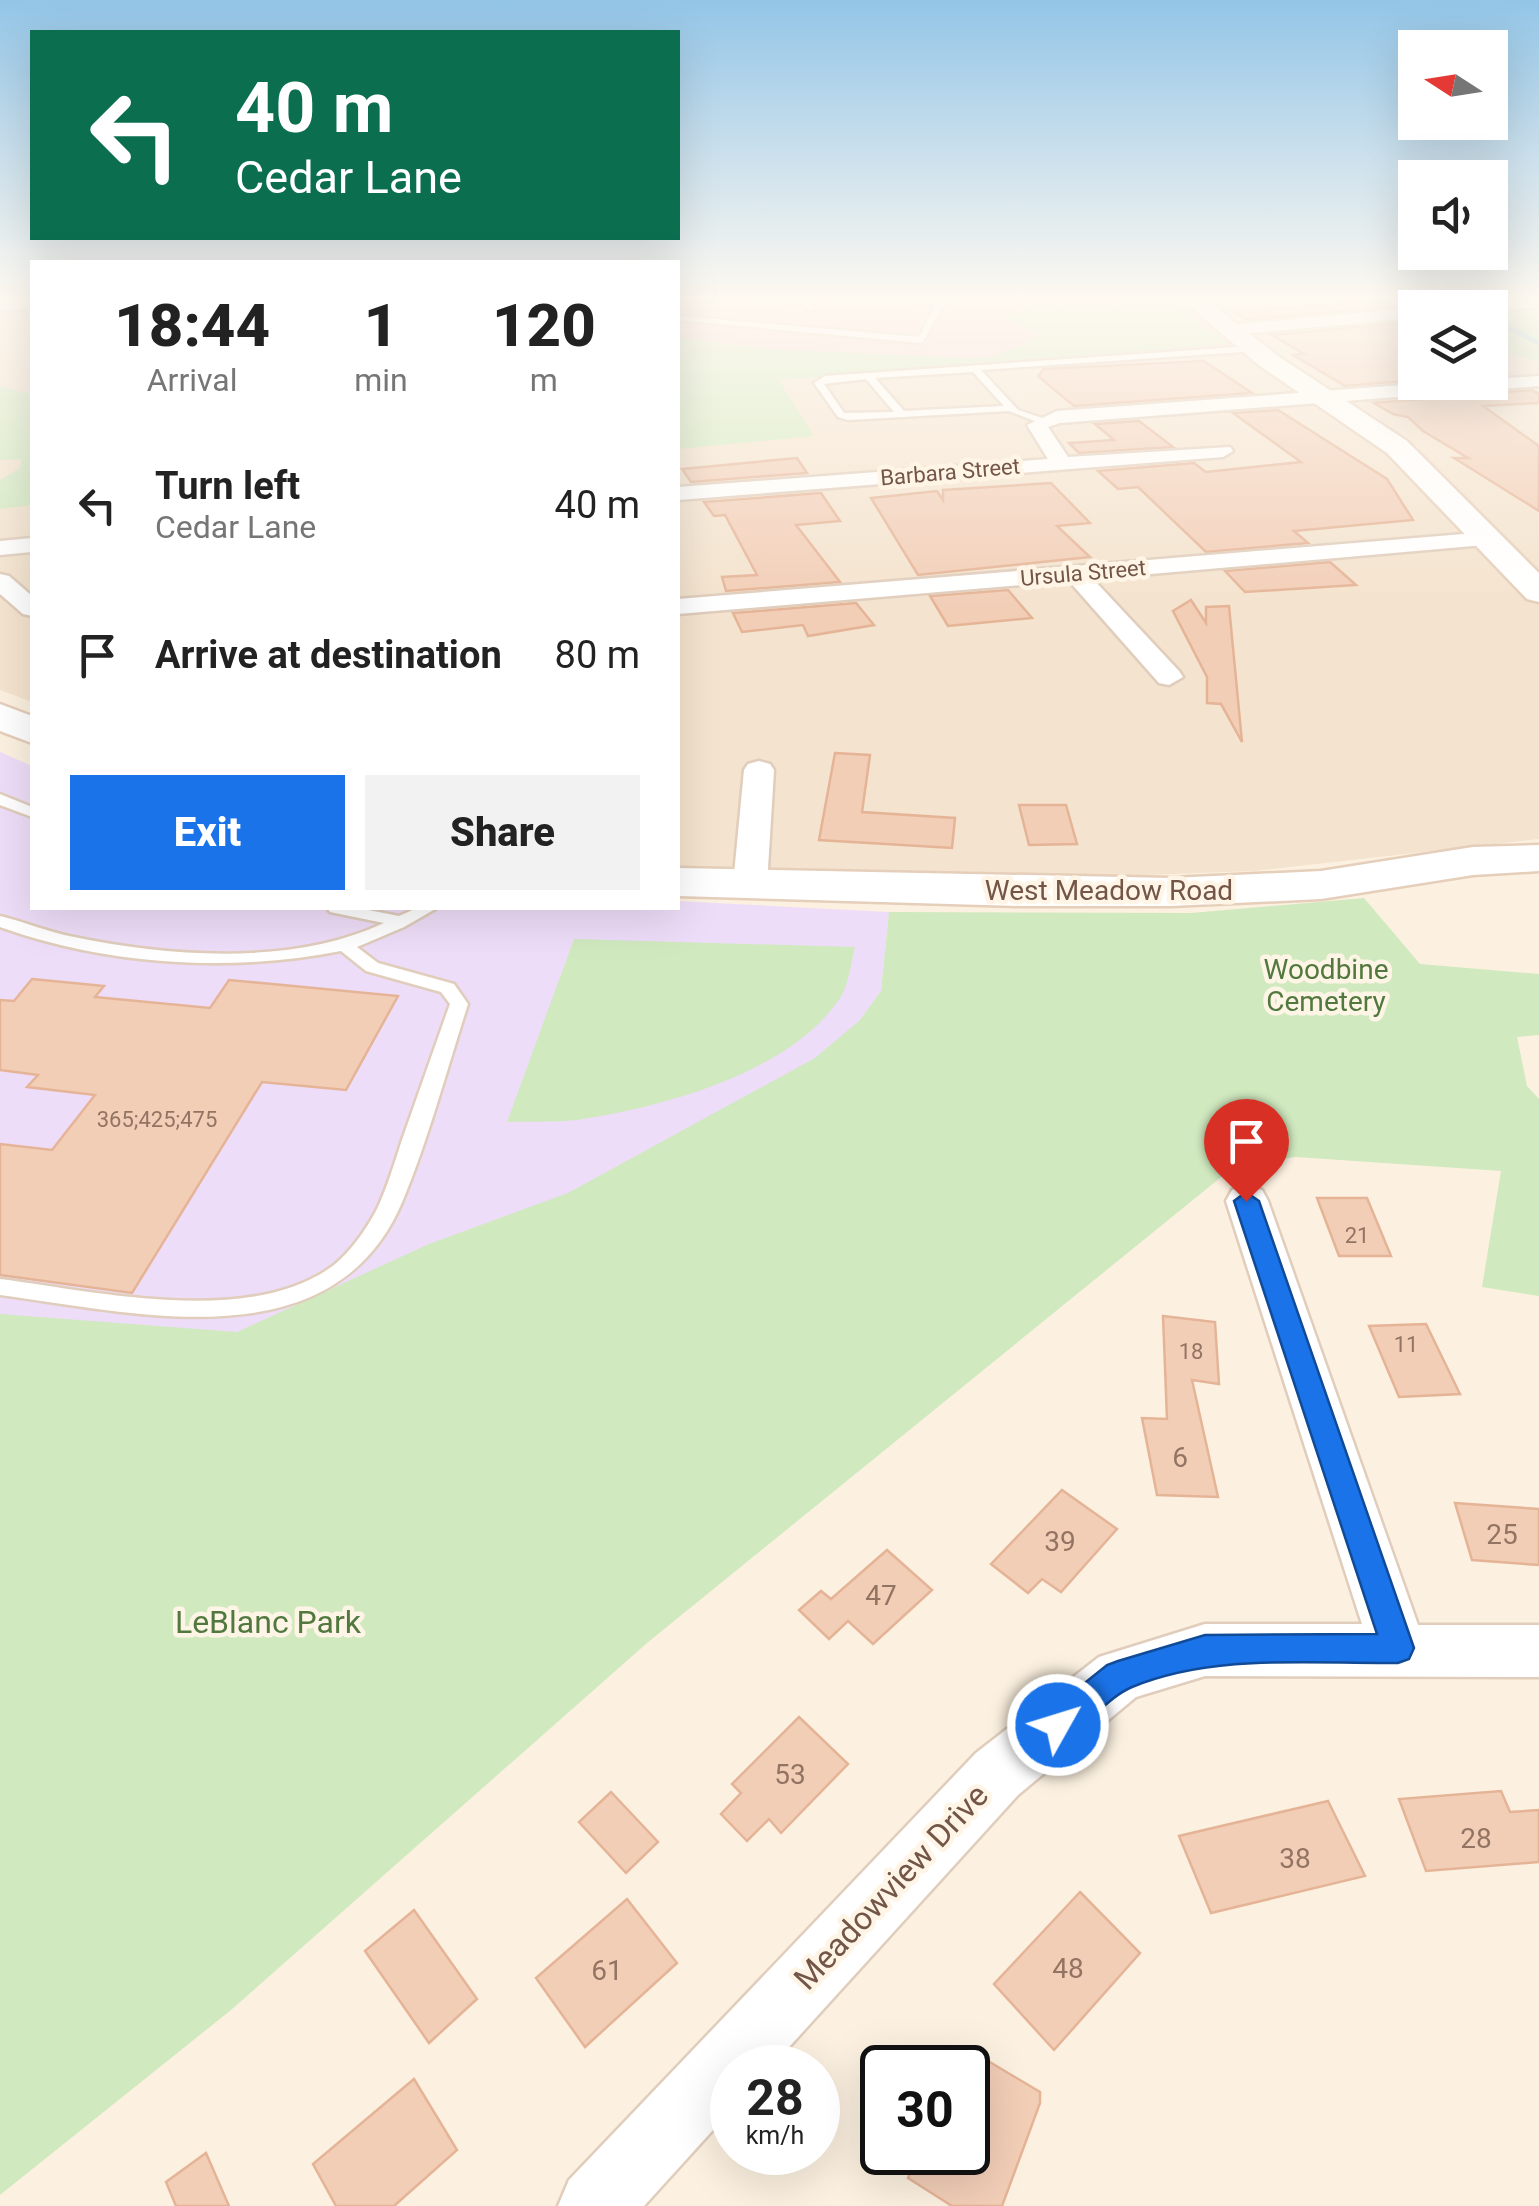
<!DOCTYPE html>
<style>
:root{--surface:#fff;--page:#f2f2f2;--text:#222;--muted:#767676;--accent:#1a73e8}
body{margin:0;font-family:Roboto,sans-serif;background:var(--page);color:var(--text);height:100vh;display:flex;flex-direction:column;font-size:38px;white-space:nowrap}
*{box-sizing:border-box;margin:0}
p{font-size:32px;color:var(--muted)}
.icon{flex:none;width:55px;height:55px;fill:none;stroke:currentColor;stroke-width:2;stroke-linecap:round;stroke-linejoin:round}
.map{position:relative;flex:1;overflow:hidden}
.sheet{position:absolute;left:30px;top:260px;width:650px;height:650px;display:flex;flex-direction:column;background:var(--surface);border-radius:0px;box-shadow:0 10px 40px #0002}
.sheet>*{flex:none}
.guide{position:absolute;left:30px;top:30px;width:650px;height:210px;border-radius:0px;box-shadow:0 10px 40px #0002;background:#0b6e4f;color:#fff;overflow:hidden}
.needle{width:65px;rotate:282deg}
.tools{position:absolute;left:1398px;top:30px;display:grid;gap:20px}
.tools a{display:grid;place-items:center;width:110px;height:110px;border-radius:0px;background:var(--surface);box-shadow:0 10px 40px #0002;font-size:50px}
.speed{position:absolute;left:710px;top:2045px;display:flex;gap:20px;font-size:50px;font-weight:700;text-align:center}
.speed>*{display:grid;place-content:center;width:130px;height:130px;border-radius:50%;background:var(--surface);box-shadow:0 10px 40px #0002;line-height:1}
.speed small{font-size:25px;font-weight:400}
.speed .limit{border:5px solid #111;border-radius:15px;background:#fff;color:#111}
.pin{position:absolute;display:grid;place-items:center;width:85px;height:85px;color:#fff;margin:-102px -42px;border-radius:50% 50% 50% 0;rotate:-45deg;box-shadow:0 0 10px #0007}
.pin .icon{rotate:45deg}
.me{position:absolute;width:110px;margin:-55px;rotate:51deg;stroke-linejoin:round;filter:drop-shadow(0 0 8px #0008)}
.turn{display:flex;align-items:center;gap:35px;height:210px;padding:0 40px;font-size:45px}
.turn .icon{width:130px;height:130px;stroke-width:2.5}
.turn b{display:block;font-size:70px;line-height:85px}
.eta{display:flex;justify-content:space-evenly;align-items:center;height:170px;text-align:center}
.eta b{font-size:60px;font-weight:800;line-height:70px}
.cta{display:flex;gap:20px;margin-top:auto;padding:20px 40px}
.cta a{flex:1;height:115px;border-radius:0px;background:var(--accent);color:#fff;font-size:40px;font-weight:800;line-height:115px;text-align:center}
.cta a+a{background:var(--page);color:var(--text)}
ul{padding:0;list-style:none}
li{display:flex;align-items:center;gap:30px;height:150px;padding:0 40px}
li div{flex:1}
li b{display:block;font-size:38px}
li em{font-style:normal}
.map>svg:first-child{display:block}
.residential{fill:#f4e3ce}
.education{fill:#eeddf8}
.medical{fill:#fad3d8}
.green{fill:#d0e9bf}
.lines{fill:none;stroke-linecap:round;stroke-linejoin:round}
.stream{stroke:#9bcfd7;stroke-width:5}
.building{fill:#f2ceb7;stroke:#e5b497;stroke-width:2.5}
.lane-casing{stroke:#e0cdbc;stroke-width:5}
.street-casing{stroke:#e0cdbc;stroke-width:5}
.secondary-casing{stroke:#e5ceba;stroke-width:5}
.lane{fill:#fff;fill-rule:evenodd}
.street{fill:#fff;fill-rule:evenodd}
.secondary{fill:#fff;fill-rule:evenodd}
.route{fill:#1a73e8;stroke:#114b97;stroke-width:2.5}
.labels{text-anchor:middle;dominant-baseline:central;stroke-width:9;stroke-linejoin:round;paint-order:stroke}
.far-street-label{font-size:22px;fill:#735647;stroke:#fff5e6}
.number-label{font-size:22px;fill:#937463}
.street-label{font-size:28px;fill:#735647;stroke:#fff5e6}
.park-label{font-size:28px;fill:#51793f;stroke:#fff5e6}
.near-number-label{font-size:28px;fill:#937463}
.near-park-label{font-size:32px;fill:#51793f;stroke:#fff5e6}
.near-street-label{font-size:32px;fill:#735647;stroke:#fff5e6}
</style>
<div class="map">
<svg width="1539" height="2206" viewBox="0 0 1539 2206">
<rect width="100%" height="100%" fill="#fcf1e0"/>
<!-- residential -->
<g class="residential">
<polygon points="0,298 32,298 32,702 0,690"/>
<polygon points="678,298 1539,298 1539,321 1519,308 1415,308 1415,335 1393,338 1415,353 1415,382 1490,382 1490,355 1513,355 1539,362 1539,839 1254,871 1039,879 678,871"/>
</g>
<!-- education -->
<polygon class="education" points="0,752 32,766 32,908 678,908 678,901 889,912 881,991 788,1122 210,1361 0,1349"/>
<!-- medical -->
<polygon class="medical" points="678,298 1172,298 1234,346 777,375 678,371"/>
<!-- green -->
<g class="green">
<polygon points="1151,302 1175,304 1228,344 779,380 814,436 678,449 678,337 768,349 952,357 989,357 1025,344 1037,333 1005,319 1033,304 1106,306"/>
<polygon points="1519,308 1539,321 1539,362 1513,355 1490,355 1490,311"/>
<polygon points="0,387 32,394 32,505 0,509 0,480 20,468 22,459 0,460"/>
<polygon points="1364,898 1420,964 1539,974 1539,1035 1517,1037 1527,1086 1539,1099 1539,1296 1482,1287 1501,1171 1296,1157 1236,1165 647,1643 231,2010 0,2195 0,1314 237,1332 429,1244 568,1193 815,1058 860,1020 881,991 889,912 1191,913"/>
<path d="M574,939L855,947C851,962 849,984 840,998C791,1072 666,1106 583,1119C559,1123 532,1121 507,1122Z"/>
</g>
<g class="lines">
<!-- stream -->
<g class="stream">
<polyline points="1459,298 1462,303"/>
<polyline points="1490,318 1539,343"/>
</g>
</g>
<!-- building -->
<g class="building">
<polygon points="1374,301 1385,307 1247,320 1234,312"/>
<polygon points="1414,322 1415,380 1345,386 1293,355 1304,354 1272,335"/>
<polygon points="1204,361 1252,393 1074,406 1038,376 1044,369"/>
<polygon points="1532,390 1539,394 1539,403 1483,406 1539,446 1539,511 1454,458 1468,458 1423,431 1408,417 1393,414 1374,403"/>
<polygon points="1278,410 1387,479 1413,520 1294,531 1308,543 1206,552 1138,487 1118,489 1098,471 1194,463 1206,472 1301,462 1233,413"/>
<polygon points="1139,421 1173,447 1079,453 1069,443 1114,440 1095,424"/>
<polygon points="797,458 807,473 691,482 682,469"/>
<polygon points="1051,483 1090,523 1057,526 1090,557 918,575 871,498 937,491 943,500 943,490"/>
<polygon points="821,493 840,521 796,525 840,582 726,591 722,577 757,575 725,515 714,516 704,502"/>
<polygon points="1330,562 1356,585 1245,592 1225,571"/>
<polygon points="1008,590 1032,618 948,626 930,596"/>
<polygon points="1191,600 1206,623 1206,607 1229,606 1242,742 1221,704 1207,703 1207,677 1173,611"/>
<polygon points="856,603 874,625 808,636 803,625 742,632 733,613"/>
<polygon points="835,753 870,755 862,812 955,818 952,848 819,840"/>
<polygon points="1019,805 1066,805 1077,844 1029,845"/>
<polygon points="32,979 104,986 95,997 210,1008 229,980 398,996 346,1090 262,1082 132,1293 0,1275 0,1144 52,1150 95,1095 27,1087 38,1075 0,1070 0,1000 14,1001"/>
<polygon points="1317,1198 1367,1198 1391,1256 1339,1256"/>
<polygon points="1163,1316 1215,1322 1219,1384 1192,1380 1218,1497 1157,1495 1142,1418 1167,1419"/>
<polygon points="1426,1324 1460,1394 1399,1397 1369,1326"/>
<polygon points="1062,1490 1117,1529 1061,1592 1042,1579 1028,1593 991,1564"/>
<polygon points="1455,1503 1539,1509 1539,1565 1472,1560"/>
<polygon points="887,1550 932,1590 873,1644 848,1621 829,1639 799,1610 821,1591 831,1599"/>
<polygon points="799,1717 848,1764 781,1833 769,1819 747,1841 721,1814 741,1793 732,1784"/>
<polygon points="1501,1791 1510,1812 1539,1810 1539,1862 1426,1871 1399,1799"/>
<polygon points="611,1792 658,1842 626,1873 579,1822"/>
<polygon points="1328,1801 1365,1876 1211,1913 1179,1836"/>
<polygon points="1080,1892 1140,1953 1054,2050 994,1984"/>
<polygon points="627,1899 677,1963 585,2047 536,1978"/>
<polygon points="414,1910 477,1999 429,2043 365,1951"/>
<polygon points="968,2049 1040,2092 1040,2103 1002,2206 952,2206 908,2178 918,2152 968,2152"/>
<polygon points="414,2079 457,2150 394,2206 336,2206 313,2164"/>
<polygon points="206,2153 229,2206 176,2206 166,2182"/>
</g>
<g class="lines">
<defs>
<g id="lane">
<polygon points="704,298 713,298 707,301"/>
<polygon points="762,298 804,300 815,309 811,311 802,304"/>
<polygon points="841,298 948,298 922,343 678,320 678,316 919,337 937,303"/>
<path d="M1253,346L1256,351L981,370L1018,410L1048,420L1045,425L1009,411L848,420L838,417L814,383L825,376ZM973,372L1004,406L904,411L875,378ZM866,379L894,412L844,413L824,384Z"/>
<polygon points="0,794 32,807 32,817 0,805"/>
<path d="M327,908H358L399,916L417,908H437L404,927L357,947L378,963L454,984L468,1004C447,1069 429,1137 403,1200C335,1364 137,1313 0,1295V1279C95,1291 251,1328 334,1265C351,1251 365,1231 376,1211C387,1189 394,1164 402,1140C418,1095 434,1049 450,1004L441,992L366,971L341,951C230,973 106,965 0,927V916C25,922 48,932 74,937C172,957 292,966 384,923L330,912Z"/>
</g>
<g id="street">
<polygon points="32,298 32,308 0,311 0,301"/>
<polygon points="1533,298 1539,298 1539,307 1490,312 1490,308 1473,308 1481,303"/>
<polygon points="1415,308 1415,318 1229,335 1221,330 1229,325"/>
<polygon points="1539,376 1539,386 1060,423 1048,427 1068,457 1230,447 1233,451 1223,457 678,500 678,487 1048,459 1027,425 1057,411 1444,382 1490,382 1490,379"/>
<polygon points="1488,532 1500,539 1496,544 1093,579 1179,671 1183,677 1169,685 1159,683 1069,581 678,614 678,599"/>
<polygon points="32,538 32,552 0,555 0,541"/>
<polygon points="0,574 9,576 32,596 32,616 23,614 0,594"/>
<polygon points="759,761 770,764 774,770 767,885 762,892 738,892 733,885 744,770 748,764"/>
<polygon points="1247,1186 1262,1190 1268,1201 1418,1625 1539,1625 1539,1677 1205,1676 1136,1697 1018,1795 770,2068 732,2068 732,2109 644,2206 558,2206 569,2180 976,1753 1099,1657 1205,1624 1362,1624 1226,1201 1232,1190"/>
</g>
<g id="secondary">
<polygon points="1180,298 1204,298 1278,356 1407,441 1539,573 1539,602 1527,599 1387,453 1260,366"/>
<polygon points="0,704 32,716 32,743 0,731"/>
<polygon points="1539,845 1539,871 1473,875 1321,899 1171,906 1022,906 678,896 678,868 1171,878 1321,871 1473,847"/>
</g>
</defs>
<!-- lane casing -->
<use href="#lane" class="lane-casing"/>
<!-- street casing -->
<use href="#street" class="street-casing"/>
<!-- secondary casing -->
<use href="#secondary" class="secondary-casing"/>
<!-- lane -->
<use href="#lane" class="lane"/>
<!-- street -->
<use href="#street" class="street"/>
<!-- secondary -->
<use href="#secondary" class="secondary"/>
</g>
<!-- sky -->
<linearGradient id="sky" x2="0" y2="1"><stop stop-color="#93c5e7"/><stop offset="0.49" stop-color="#fef9f1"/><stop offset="1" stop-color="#fef9f1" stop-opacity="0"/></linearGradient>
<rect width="1539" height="607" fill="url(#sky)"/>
<!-- route -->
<path class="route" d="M1246,1192L1259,1201L1414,1648L1409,1659L1398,1663C1310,1664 1215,1653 1132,1687C1104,1699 1086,1730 1058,1741L1046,1736L1041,1725L1046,1714L1107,1665L1118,1661L1205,1635L1377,1634L1234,1201Z"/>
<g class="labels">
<!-- far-street labels -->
<g class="far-street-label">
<text transform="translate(950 472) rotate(-5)">Barbara Street</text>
<text transform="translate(1083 573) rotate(-5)">Ursula Street</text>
</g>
<!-- number labels -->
<g class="number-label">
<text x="157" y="1119">365;425;475</text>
<text x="1357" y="1235">21</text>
<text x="1406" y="1344">11</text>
<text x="1191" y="1351">18</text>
</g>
<!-- street labels -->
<g class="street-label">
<text x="1109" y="890">West Meadow Road</text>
</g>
<!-- park labels -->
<g class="park-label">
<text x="1326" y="969">Woodbine<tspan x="1326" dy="32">Cemetery</tspan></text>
</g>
<!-- near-number labels -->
<g class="near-number-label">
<text x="1180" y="1457">6</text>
<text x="1502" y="1534">25</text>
<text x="1060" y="1541">39</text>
<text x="881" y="1595">47</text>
<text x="790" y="1774">53</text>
<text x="1476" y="1838">28</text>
<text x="1295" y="1858">38</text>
<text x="1068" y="1968">48</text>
<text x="607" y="1970">61</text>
</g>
<!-- near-park labels -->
<g class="near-park-label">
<text x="268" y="1622">LeBlanc Park</text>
</g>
<!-- near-street labels -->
<g class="near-street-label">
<text transform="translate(891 1887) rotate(-47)">Meadowview Drive</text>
</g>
</g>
</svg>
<div class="tools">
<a><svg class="needle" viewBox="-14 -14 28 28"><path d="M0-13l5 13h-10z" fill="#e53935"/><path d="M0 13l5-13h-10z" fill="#767676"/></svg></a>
<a><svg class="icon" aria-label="sound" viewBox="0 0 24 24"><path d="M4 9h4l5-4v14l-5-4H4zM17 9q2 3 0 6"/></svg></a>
<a><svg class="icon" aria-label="layers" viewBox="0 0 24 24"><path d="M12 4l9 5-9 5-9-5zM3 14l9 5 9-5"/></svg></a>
</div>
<div class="speed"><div>28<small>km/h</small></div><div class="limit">30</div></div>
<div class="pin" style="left:1246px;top:1201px;background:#d93025"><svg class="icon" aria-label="arrive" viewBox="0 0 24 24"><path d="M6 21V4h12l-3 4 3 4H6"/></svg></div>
<svg class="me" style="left:1058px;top:1725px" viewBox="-20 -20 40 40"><circle r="17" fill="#1a73e8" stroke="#fff" stroke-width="3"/><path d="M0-11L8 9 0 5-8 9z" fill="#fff"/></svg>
<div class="guide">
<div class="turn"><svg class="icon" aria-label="left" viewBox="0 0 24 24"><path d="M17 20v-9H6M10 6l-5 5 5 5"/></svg><div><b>40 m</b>Cedar Lane</div></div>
</div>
<section class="sheet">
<div class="eta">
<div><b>18:44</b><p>Arrival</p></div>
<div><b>1</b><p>min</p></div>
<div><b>120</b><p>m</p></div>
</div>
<ul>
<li><svg class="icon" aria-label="left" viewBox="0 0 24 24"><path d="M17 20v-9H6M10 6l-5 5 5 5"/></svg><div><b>Turn left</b><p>Cedar Lane</p></div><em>40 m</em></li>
<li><svg class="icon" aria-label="arrive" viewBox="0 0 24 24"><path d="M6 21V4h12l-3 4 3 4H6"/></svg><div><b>Arrive at destination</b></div><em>80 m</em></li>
</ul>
<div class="cta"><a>Exit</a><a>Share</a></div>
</section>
</div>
